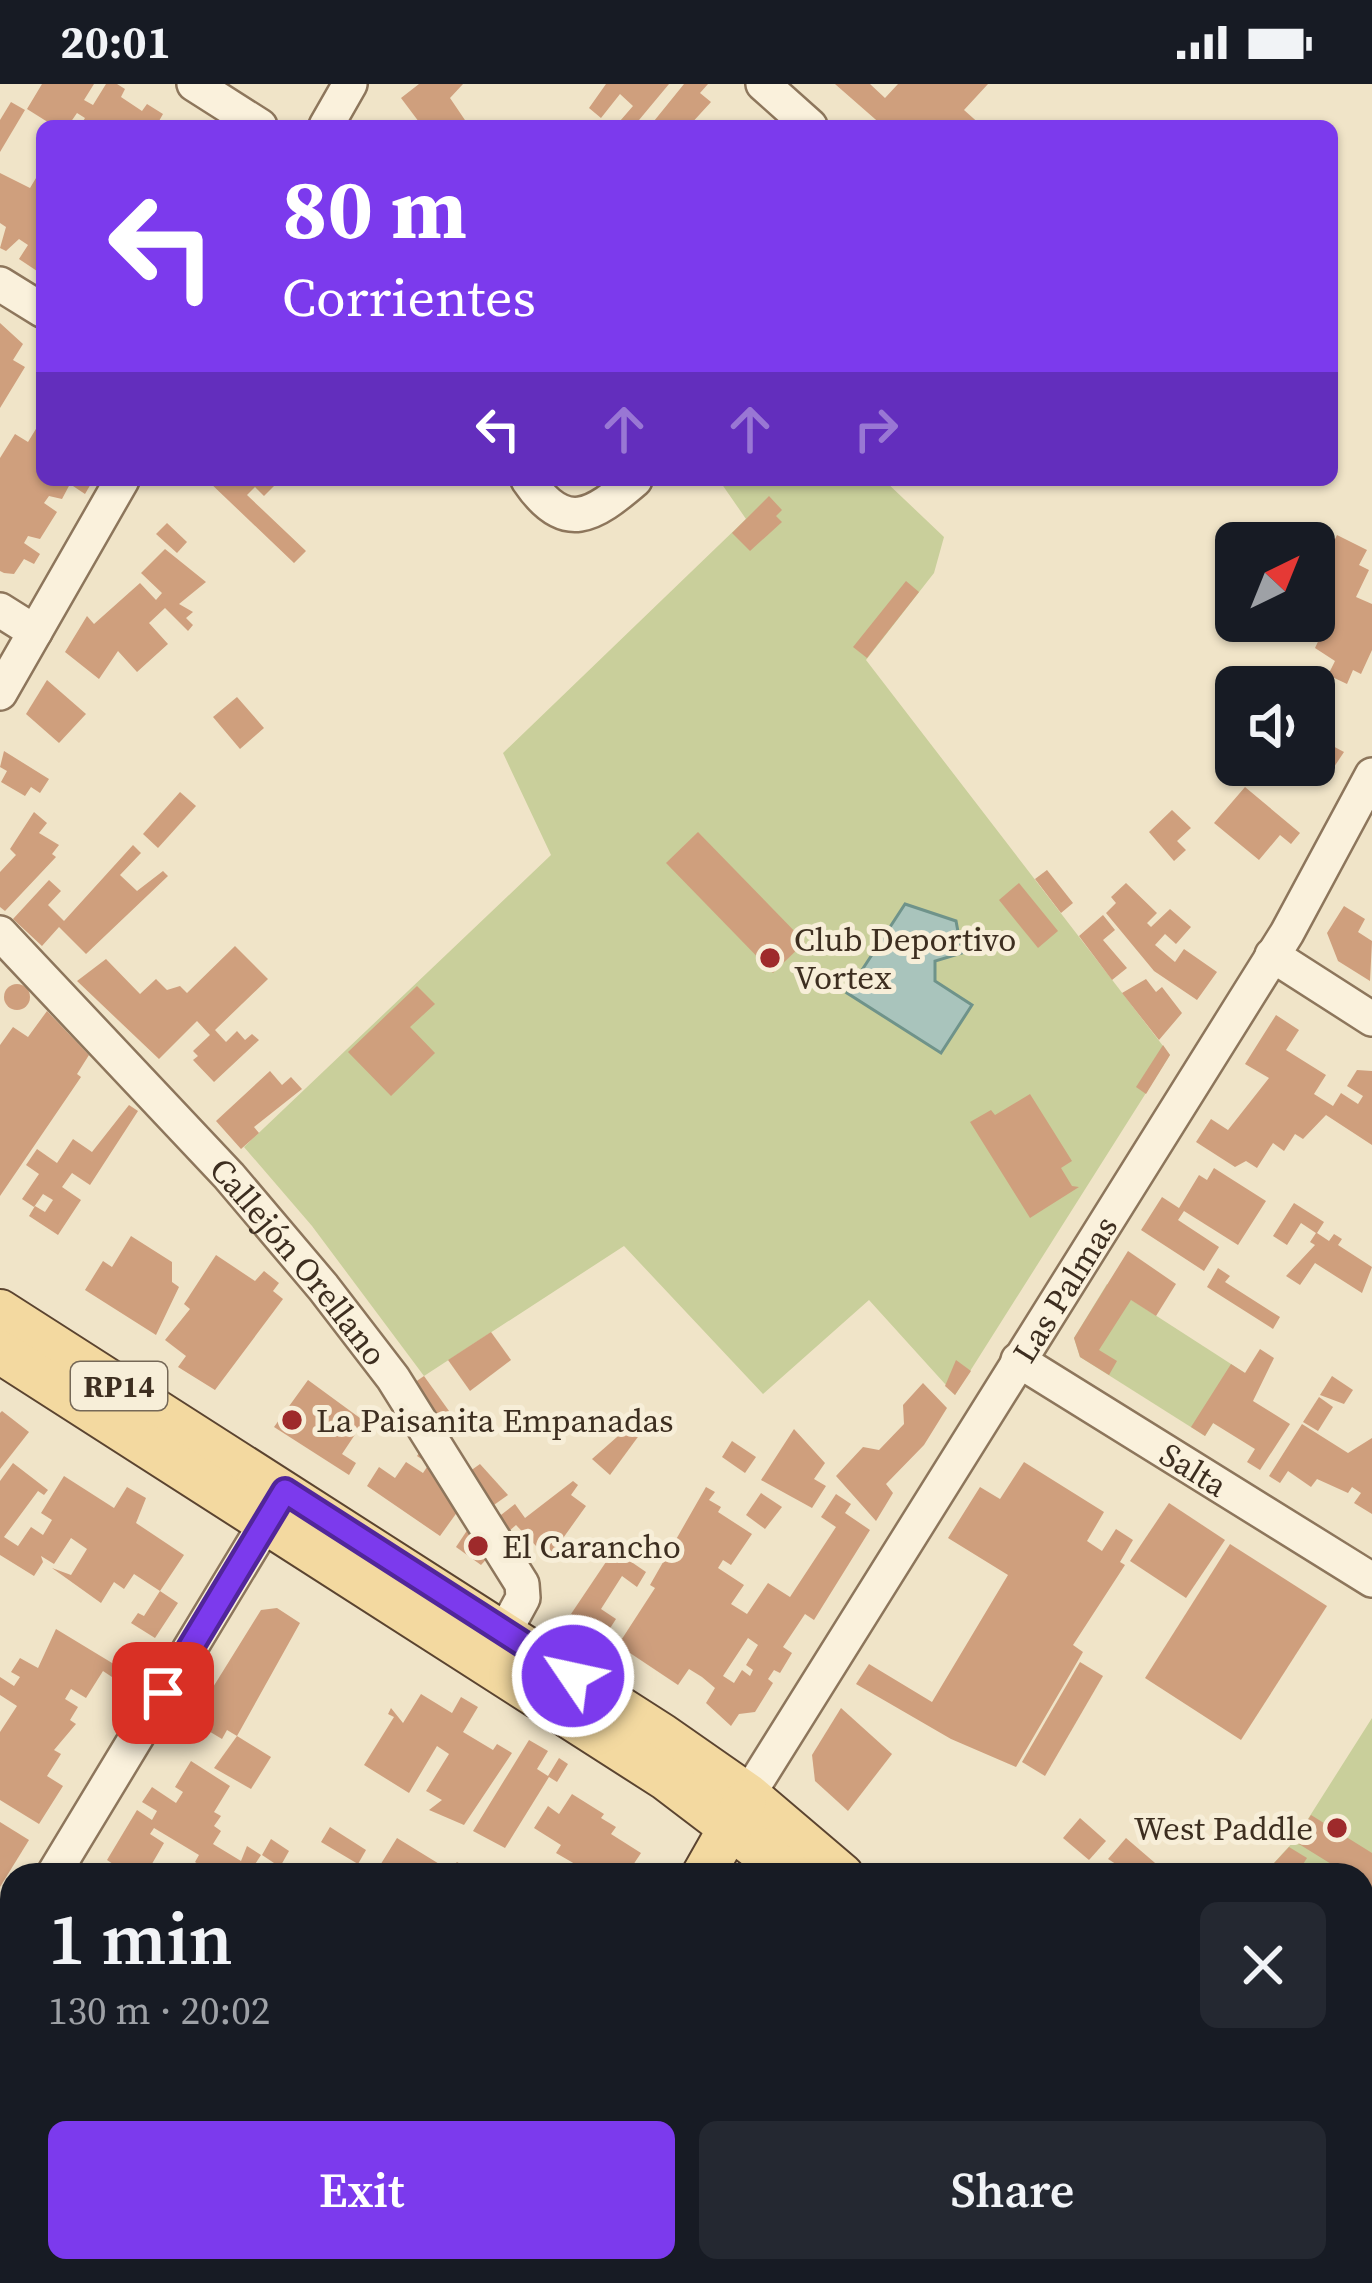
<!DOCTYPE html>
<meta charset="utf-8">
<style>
:root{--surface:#171b24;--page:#242831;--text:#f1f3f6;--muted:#9ea1a6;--accent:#7c3aed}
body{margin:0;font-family:"Source Serif 4",serif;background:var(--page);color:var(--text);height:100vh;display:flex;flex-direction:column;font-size:45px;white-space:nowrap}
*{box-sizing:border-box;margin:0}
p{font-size:39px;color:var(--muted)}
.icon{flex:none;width:66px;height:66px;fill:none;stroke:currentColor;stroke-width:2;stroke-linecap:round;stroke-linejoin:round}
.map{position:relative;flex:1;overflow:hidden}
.side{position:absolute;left:0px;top:1779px;width:1374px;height:420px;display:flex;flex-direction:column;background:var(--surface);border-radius:36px 36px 0 0;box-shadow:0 3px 9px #0004}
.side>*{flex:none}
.guide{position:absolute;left:36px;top:36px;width:1302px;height:366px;border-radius:18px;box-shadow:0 3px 9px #0004;background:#7c3aed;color:#fff;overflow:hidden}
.needle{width:78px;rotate:43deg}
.buttons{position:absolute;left:1215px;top:438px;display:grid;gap:24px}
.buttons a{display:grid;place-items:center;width:120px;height:120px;border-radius:18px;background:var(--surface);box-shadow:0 3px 9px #0004;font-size:60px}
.pin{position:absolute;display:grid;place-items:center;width:102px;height:102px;color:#fff;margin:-51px;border-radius:24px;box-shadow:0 6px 18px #0006}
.me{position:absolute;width:132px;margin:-66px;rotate:304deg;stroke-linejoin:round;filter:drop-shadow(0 0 9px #0008)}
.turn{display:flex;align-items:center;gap:42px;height:252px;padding:0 48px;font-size:54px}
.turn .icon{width:156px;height:156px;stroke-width:2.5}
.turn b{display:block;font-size:84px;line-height:102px}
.lanes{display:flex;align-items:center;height:114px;padding:0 48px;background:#0003;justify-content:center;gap:60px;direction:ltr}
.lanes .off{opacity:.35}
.round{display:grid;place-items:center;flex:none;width:126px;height:126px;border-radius:18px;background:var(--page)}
.headline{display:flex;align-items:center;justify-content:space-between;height:204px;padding:0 48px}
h1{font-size:72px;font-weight:600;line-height:90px}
.action{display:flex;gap:24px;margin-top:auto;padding:24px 48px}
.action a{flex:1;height:138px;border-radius:18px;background:var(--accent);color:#fff;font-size:48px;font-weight:600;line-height:138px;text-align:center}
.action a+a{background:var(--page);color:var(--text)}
.status{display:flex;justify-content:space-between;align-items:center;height:84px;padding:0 60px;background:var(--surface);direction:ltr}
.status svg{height:33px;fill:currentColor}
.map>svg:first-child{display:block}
.green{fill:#c9cf9b}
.water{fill:#a9c4bc;stroke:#6f938a;stroke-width:3}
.building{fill:#cf9f7d;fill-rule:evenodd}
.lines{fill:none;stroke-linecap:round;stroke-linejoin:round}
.minor-casing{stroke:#8d765c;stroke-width:38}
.major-casing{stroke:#5b4430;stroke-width:46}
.minor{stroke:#faf1dc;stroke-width:33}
.major{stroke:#f3d9a0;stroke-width:42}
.route-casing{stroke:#51269a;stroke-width:30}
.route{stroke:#7c3aed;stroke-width:21}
.poi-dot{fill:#9e2a2b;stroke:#f7eed8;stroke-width:4.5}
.labels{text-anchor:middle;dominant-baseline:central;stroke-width:10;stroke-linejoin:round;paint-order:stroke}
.shield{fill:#f7eed8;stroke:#756857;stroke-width:3}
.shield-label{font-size:30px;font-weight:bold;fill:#3d2e20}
.poi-label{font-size:33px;fill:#3d2e20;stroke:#f7eed8;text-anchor:start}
.street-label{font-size:33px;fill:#3d2e20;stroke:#f7eed8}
</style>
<div class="status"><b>20:01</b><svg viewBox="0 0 49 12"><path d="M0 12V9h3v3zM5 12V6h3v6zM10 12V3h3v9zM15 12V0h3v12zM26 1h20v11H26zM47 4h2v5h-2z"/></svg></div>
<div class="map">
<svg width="1372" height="2199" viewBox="0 0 1372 2199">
<rect width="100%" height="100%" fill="#f0e4c8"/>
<!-- green -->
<g class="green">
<polygon points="719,396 884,396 944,453 934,489 866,576 1170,971 955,1311 869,1216 763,1310 624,1162 424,1292 312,1142 244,1063 551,771 503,669 746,435"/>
<polygon points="1107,1200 1245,1289 1205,1352 1080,1273 1074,1254"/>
<polygon points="1372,1634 1372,1819 1362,1830 1362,1791 1263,1791 1294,1757"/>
</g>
<!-- water -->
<polygon class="water" points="905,820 956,837 962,869 935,877 935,897 972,921 941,969 847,909"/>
<!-- building -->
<g class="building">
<polygon points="42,0 94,0 84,16 93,21 106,0 117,0 125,5 121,13 142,27 147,20 163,30 159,37 167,42 80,42 85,34 77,29 68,42 54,42 27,25"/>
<polygon points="419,0 463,0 450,14 469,42 422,42 401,14"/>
<polygon points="606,0 669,0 634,42 620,37 633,22 620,10 601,34 589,24"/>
<polygon points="684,0 708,0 700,9 711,18 689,42 650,42"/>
<polygon points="835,0 870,0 885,14 898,0 988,0 964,26 982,42 883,42"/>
<polygon points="11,18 25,26 0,68 0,36"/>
<polygon points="42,84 42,185 40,189 19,175 28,161 19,155 6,167 0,164 6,143 0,139 0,89 30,104"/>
<polygon points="0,239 23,260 13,276 25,283 0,324"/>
<polygon points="42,335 42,396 92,398 85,410 70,400 62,415 49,412 44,419 57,428 40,455 28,452 24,459 40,470 34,480 24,475 14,490 4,489 0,487 0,374 15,350 28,358"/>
<polygon points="207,396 280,396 264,412 255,403 247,411 306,467 294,479"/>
<polygon points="769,412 782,426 776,432 782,438 750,467 732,449"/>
<polygon points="167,439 187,458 177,469 156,450"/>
<polygon points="1337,451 1367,466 1359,481 1369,486 1356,513 1372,520 1372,566 1361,590 1353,586 1347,600 1328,591 1335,577 1315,564 1325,543 1314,538 1314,498"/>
<polygon points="165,465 206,498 179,520 193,528 186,534 193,541 188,547 165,524 149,539 168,560 137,588 118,567 99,595 65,568 87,532 94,540 140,499 156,516 162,509 141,489"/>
<polygon points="906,497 919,508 867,574 853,563"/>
<polygon points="47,596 86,630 59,659 26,630"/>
<polygon points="237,613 264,644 240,665 213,633"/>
<polygon points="1314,652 1344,668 1326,695 1299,681 1314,681"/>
<polygon points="4,667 49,695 40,709 31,703 25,712 1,698 7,687 0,683"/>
<polygon points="1245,703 1300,749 1291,760 1280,751 1259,776 1214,739"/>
<polygon points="180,708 196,722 158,764 143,750"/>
<polygon points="1172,726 1191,744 1177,757 1186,766 1174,777 1149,748"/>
<polygon points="34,728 47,739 39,749 59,761 52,770 56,773 5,827 0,823 0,788 16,771 10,765"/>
<polygon points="698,748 805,858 773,889 666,779"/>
<polygon points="133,761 141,769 120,791 137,807 163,787 168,792 86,870 59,843 42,862 13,835 49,796 61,807 48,821 64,837"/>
<polygon points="1047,786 1073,819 1061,829 1035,795"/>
<polygon points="1019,799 1058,847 1038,864 999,816"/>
<polygon points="1126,799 1157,829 1147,839 1151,843 1170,825 1191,843 1176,860 1165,850 1155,861 1175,878 1184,865 1217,888 1197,916 1154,887 1106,829 1116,819 1111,813"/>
<polygon points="1344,822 1365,835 1358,848 1372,857 1370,897 1338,877 1327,849"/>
<polygon points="1103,831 1115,846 1103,856 1127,884 1112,896 1079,852"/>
<polygon points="235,862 268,895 215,946 226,958 237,947 245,956 252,950 259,956 214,998 193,976 198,972 193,967 210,951 197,937 159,975 77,897 106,875 140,910 156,895 167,906 180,902 187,909"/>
<polygon points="1146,895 1156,908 1162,903 1182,929 1159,956 1122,909"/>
<circle cx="17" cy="913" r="13"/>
<polygon points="417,902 435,920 410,943 435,969 391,1012 348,968"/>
<polygon points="47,927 89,971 77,990 81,993 0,1112 0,961 13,943 28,953"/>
<polygon points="1276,931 1299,946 1286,966 1326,991 1314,1010 1333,1022 1341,1009 1358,1020 1363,1012 1347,1002 1357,986 1372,987 1372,1061 1326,1031 1303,1055 1295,1050 1284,1067 1273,1059 1257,1084 1246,1077 1235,1083 1196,1058 1211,1035 1228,1046 1269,994 1245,980"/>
<polygon points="1163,961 1170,971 1146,1010 1136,1003"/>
<polygon points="270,987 282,1001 291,993 302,1005 254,1043 259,1049 241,1065 216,1037"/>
<polygon points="1030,1010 1072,1077 1061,1084 1072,1102 1079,1103 1030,1134 970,1038 991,1026 995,1031"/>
<polygon points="129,1021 138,1027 90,1101 72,1089 62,1103 81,1116 58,1151 29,1132 35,1122 45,1128 53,1116 43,1110 34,1123 22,1115 39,1090 26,1081 37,1065 57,1079 73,1055 92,1068"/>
<polygon points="1214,1084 1266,1117 1238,1161 1184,1127 1178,1136 1219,1163 1204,1187 1141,1146 1162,1113 1179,1124 1199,1091 1207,1096"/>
<polygon points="1294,1119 1324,1138 1317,1149 1329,1157 1334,1150 1342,1155 1338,1161 1372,1183 1362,1209 1315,1179 1300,1201 1286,1192 1315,1161 1310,1158 1316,1149 1301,1139 1287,1161 1273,1152"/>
<polygon points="131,1152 172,1178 172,1198 179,1203 156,1251 85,1206 103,1177 112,1183"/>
<polygon points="1128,1167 1176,1200 1156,1232 1131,1216 1099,1266 1117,1277 1109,1291 1080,1273 1074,1254"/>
<polygon points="216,1171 255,1197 264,1187 279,1199 273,1207 283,1215 215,1306 178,1283 186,1272 165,1256 190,1225 184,1220"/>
<polygon points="1218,1184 1230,1192 1225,1198 1280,1233 1273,1245 1207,1203"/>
<polygon points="491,1248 511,1276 470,1307 448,1276"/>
<polygon points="1260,1265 1274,1274 1253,1317 1290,1340 1260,1386 1247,1378 1255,1365 1213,1339 1205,1352 1191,1343 1231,1280 1245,1289"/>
<polygon points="956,1276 971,1287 955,1311 945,1302"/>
<polygon points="424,1292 459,1341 442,1352 408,1303"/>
<polygon points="1332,1292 1353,1306 1344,1320 1320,1311"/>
<polygon points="308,1296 364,1337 342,1370 356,1379 349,1391 274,1343"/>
<polygon points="923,1299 947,1324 924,1361 886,1400 893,1409 876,1437 836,1392 863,1363 879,1366 904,1340 903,1321"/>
<polygon points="1319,1313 1333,1323 1318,1347 1303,1338"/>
<polygon points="2,1327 29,1348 0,1385 0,1329"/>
<polygon points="634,1338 643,1346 610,1391 592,1375"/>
<polygon points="1302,1340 1348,1369 1372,1354 1372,1430 1354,1419 1361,1409 1352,1403 1348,1409 1317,1395 1311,1403 1288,1387 1280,1399 1269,1392"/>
<polygon points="794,1345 825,1379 814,1395 826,1402 812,1424 761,1396"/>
<polygon points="732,1357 756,1373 745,1389 722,1373"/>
<polygon points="424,1362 463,1420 440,1452 367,1402 379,1383 395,1394 406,1378 423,1389 429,1380 417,1372"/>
<polygon points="1024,1378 1104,1428 1087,1457 1102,1467 1116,1445 1133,1456 1120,1478 1125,1481 1073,1561 1083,1568 1016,1683 951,1655 856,1600 869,1580 932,1618 1008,1491 948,1454 980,1403 1000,1415"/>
<polygon points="13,1379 48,1406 44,1411 38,1407 4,1453 18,1462 31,1443 43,1451 52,1436 41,1429 64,1392 114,1424 127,1403 146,1414 136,1439 184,1471 160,1507 134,1490 124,1505 114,1498 101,1519 52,1484 71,1491 87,1465 71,1454 54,1480 41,1472 43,1478 34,1492 0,1471 0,1397"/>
<polygon points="480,1380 508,1411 491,1423 466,1390"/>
<polygon points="573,1397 578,1401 571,1411 586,1422 551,1471 542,1459 537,1463 516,1441 508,1448 497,1434 515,1420 525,1434"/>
<path d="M706,1403L715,1408L709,1416L721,1423L718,1428L752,1450L731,1481L723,1476L718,1484L744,1501L731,1520L747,1530L768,1499L790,1513L836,1443L821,1433L836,1410L851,1420L845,1429L870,1446L814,1536L805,1530L783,1563L792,1569L780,1589L774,1586L768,1595L773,1599L755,1628L739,1630L731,1642L706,1619L715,1604L702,1593L689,1585L678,1601L618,1561L655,1504L650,1501ZM748,1554L758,1561L746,1581L753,1586L750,1592L742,1586L734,1599L723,1592Z"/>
<polygon points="761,1409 782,1423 765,1445 746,1431"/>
<polygon points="1169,1419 1225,1456 1186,1514 1130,1477"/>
<polygon points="474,1436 494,1467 481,1481 456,1463"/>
<polygon points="1230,1460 1327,1522 1241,1656 1145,1594"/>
<polygon points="614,1466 646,1488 637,1503 622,1492 601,1525 616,1535 605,1552 571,1530"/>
<polygon points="160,1507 178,1519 155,1554 131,1539 138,1529 144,1532"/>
<polygon points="277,1524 300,1539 237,1652 227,1646 222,1655 192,1637 261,1526"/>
<polygon points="56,1545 122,1585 115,1595 103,1587 86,1614 71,1605 65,1615 78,1623 70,1636 76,1640 54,1666 61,1670 47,1692 63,1702 39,1740 0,1716 0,1648 17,1622 0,1611 0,1593 14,1602 20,1593 11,1588 20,1574 38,1584"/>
<polygon points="1080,1578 1103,1592 1045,1692 1022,1678"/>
<polygon points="421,1610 452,1629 461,1613 478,1623 463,1648 493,1666 497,1660 512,1669 464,1741 429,1726 442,1716 426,1707 449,1670 437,1662 409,1709 364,1681 394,1633 388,1630 391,1624 403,1639"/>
<polygon points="841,1624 892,1670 848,1727 815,1697 812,1671"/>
<polygon points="237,1652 271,1673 251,1705 214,1684"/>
<polygon points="529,1656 548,1667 537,1685 548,1692 559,1674 568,1680 557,1698 549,1693 505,1764 473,1747"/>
<polygon points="191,1677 230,1702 214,1728 221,1732 214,1742 221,1747 213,1760 241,1777 247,1762 261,1771 248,1791 215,1791 195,1778 199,1771 154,1744 150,1750 164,1759 149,1785 159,1791 115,1791 119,1784 107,1776 137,1726 152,1736 157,1727 142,1718 152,1703 176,1719 183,1708 175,1703"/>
<polygon points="572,1710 604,1730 601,1734 616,1743 611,1750 641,1769 627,1790 613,1782 607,1791 568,1791 575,1780 556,1769 561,1761 534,1744 548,1722 559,1730"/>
<polygon points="1311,1731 1372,1769 1372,1803 1362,1813 1362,1791 1349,1791 1294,1757"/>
<polygon points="1080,1734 1106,1757 1089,1776 1063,1754"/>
<polygon points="0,1738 29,1756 0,1803"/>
<polygon points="330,1743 366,1766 358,1780 321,1758"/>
<polygon points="397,1754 449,1786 457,1778 478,1791 374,1791"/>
<polygon points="1126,1754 1169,1791 1133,1791 1108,1775"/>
<polygon points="271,1755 289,1767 280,1783 262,1771"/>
<polygon points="1289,1763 1307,1774 1296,1791 1263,1791"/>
<polygon points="1372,1819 1372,1867 1364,1871 1362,1824"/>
<polygon points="0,1893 12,1901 12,1936 0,1955"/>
<polygon points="1372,2040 1372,2117 1362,2108 1362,2045"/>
<polygon points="144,2187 178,2187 181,2189 175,2199 136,2199"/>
<polygon points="230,2187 268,2187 261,2199 223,2199"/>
<polygon points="355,2187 402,2187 395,2199 348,2199"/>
<polygon points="530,2187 561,2187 591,2199 523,2199"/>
</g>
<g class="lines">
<defs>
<g id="minor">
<polyline points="194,0 260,42"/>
<polyline points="763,0 810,42"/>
<polyline points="326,42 350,0"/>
<polyline points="0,200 42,226"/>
<path d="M528,396C565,451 593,432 635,396"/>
<polyline points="0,526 35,548"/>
<polyline points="0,609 122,396"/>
<path id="s1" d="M0,849L229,1092L323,1203L393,1294L522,1500L523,1514L505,1547"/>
<polyline points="1272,871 1372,935"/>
<path id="s2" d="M1018,1276L1372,1496"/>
<path id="s3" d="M748,1711L1287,849L1372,691"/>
<polyline points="53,1791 278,1419"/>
<polyline points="0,1849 12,1857"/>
</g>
<g id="major">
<polyline points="0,1227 662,1651 748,1711 842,1791"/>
<polyline points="0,1268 666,1695 792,1791"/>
<polyline points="703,1791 745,1717"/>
<polyline points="1232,2187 1246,2199"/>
<polyline points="1284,2187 1298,2199"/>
<polyline points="472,2199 479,2187"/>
</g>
</defs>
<!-- minor casing -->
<use href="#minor" class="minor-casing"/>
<!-- major casing -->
<use href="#major" class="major-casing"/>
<!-- minor -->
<use href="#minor" class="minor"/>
<!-- major -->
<use href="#major" class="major"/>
</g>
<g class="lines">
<defs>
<polyline id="route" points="163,1609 285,1407 573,1592"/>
</defs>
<!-- route casing -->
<use href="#route" class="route-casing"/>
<!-- route -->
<use href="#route" class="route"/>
</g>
<!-- markers -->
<g class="poi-dot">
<circle cx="770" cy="874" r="12"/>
<circle cx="292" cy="1336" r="12"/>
<circle cx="478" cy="1462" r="12"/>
<circle cx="1337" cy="1744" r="12"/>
</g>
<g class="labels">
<!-- shield labels -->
<rect class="shield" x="71" y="1278" width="96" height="48" rx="9"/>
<g class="shield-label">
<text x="119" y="1302">RP14</text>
</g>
<!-- poi labels -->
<g class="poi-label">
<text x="794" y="855">Club Deportivo<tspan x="794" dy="38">Vortex</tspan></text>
<text x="316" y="1336">La Paisanita Empanadas</text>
<text x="502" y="1462">El Carancho</text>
<text x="1313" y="1744" text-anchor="end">West Paddle</text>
</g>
<!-- street labels -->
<g class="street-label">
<text stroke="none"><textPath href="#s1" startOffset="444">Callejón Orellano</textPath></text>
<text stroke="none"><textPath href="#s3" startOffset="597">Las Palmas</textPath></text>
<text stroke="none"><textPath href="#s2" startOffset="207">Salta</textPath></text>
</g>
</g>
</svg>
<div class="buttons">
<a><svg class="needle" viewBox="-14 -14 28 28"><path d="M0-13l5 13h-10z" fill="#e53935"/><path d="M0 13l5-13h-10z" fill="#9ea1a6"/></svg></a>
<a><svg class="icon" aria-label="sound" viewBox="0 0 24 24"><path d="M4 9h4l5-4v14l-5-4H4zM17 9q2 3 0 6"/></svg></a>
</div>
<div class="pin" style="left:163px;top:1609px;background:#d93025"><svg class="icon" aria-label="arrive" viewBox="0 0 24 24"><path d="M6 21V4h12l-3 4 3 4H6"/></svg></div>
<svg class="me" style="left:573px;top:1592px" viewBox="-20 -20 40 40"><circle r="17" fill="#7c3aed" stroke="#fff" stroke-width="3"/><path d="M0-11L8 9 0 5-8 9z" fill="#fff"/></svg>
<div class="guide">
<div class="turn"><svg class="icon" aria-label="left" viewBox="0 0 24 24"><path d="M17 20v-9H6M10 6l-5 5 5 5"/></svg><div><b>80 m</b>Corrientes</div></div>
<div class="lanes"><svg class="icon" aria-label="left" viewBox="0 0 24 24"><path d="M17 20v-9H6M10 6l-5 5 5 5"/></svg><svg class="icon off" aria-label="ahead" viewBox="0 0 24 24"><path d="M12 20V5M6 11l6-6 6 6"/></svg><svg class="icon off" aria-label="ahead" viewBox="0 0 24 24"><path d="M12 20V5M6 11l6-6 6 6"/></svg><svg class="icon off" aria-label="right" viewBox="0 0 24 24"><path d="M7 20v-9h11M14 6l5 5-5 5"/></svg></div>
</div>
<section class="side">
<div class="headline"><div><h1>1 min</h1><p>130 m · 20:02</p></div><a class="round"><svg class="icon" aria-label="close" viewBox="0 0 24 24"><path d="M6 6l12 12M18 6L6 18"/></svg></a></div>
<div class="action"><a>Exit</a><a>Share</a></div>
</section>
</div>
